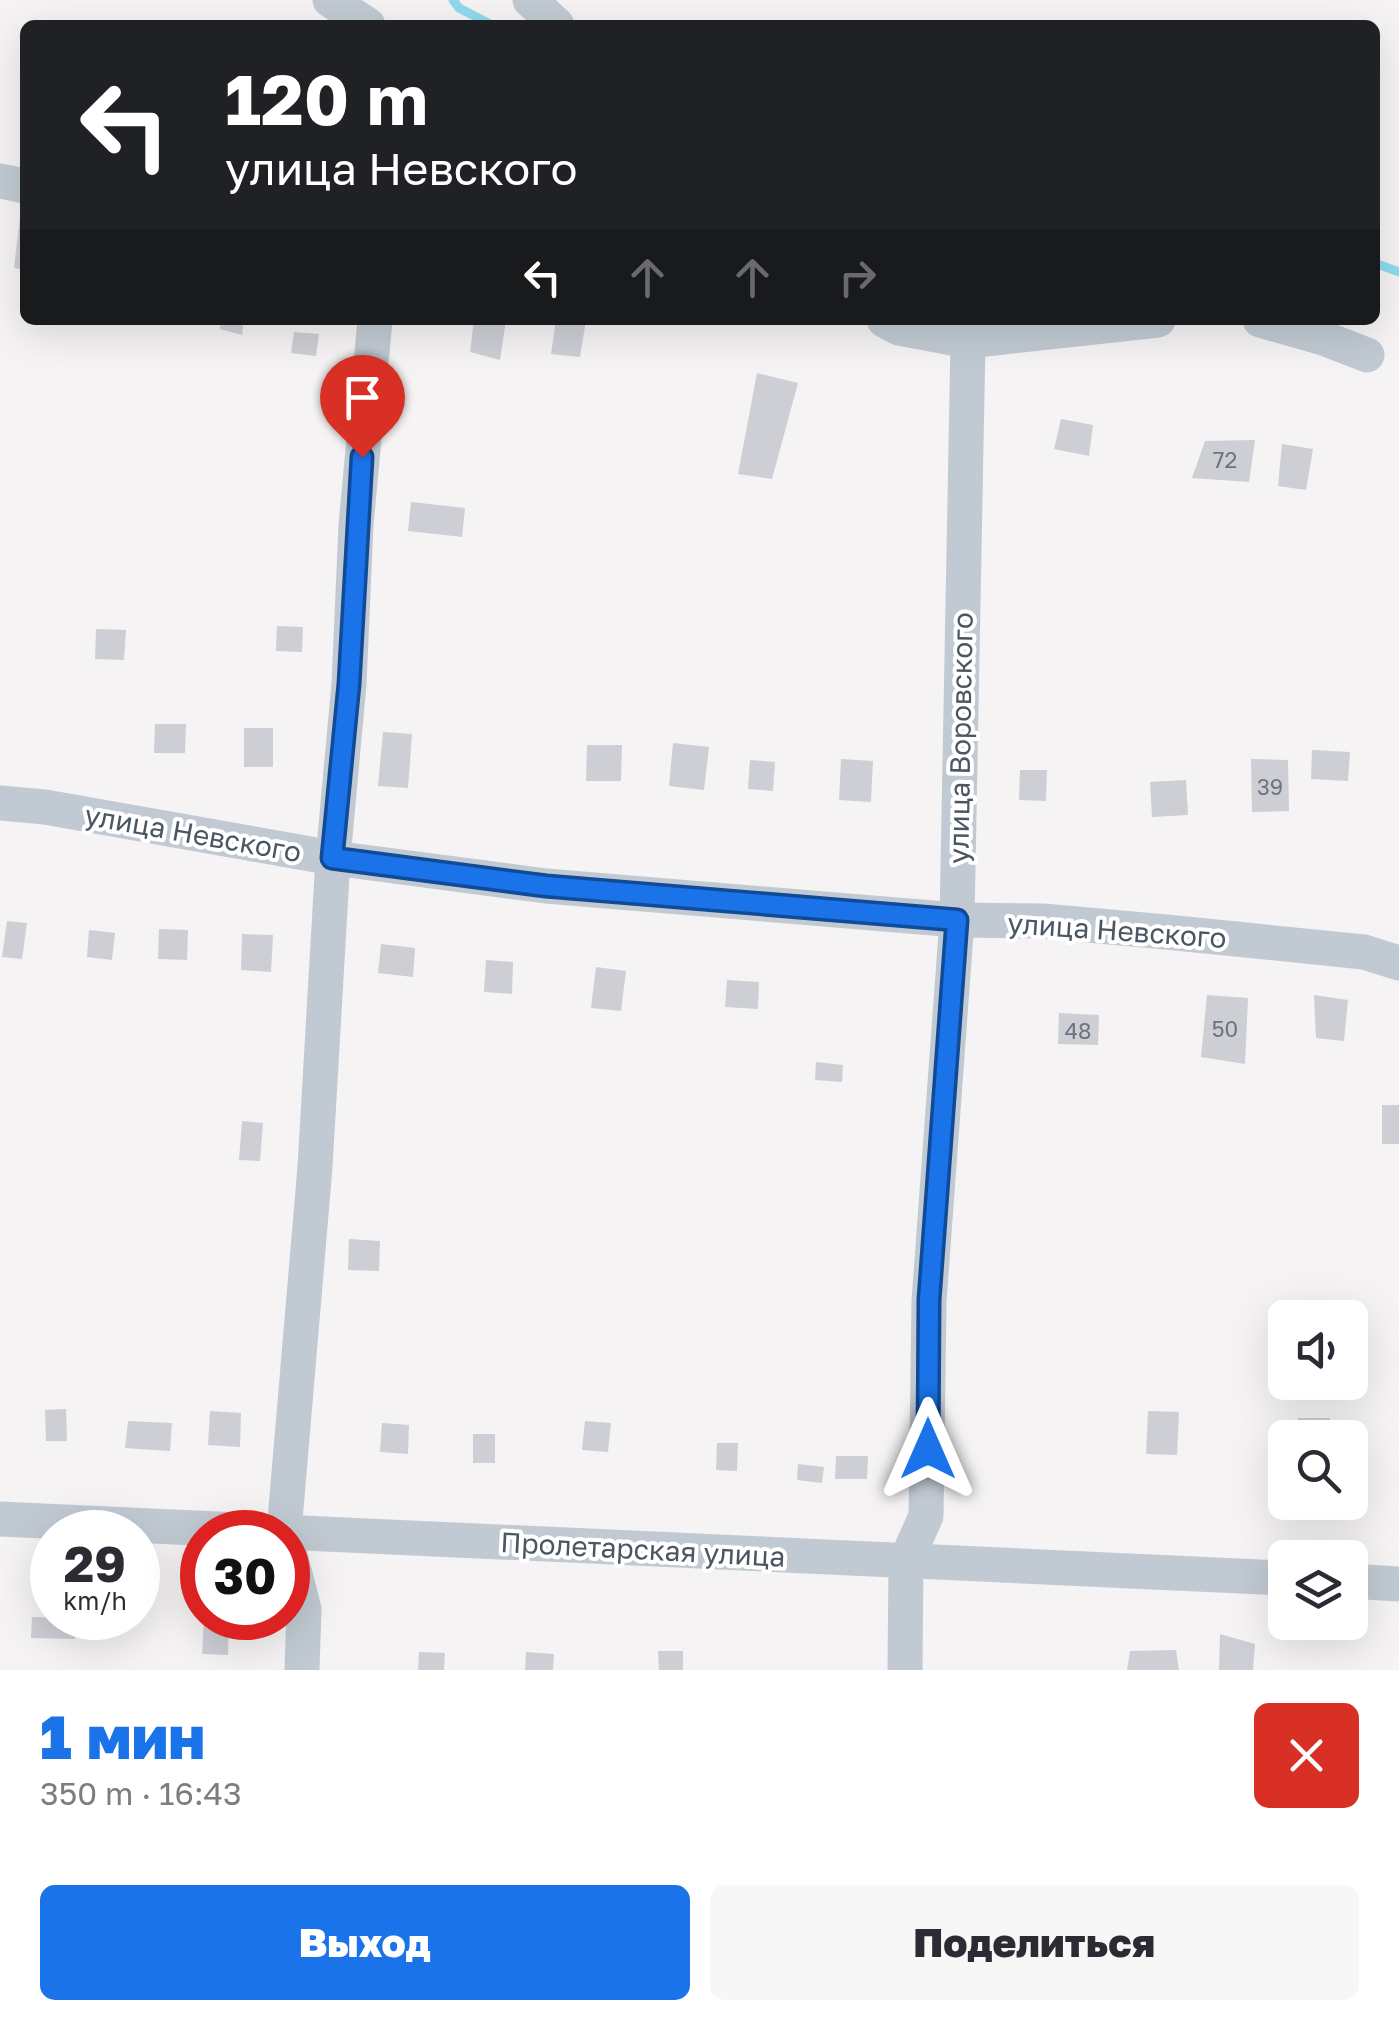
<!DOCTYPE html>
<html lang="ru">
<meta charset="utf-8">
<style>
:root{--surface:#fff;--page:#f7f7f7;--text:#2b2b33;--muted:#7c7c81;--accent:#1a73e8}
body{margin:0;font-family:"Golos Text",sans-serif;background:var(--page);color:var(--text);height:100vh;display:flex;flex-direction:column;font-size:38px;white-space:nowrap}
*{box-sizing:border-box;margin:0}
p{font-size:32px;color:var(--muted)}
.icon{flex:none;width:55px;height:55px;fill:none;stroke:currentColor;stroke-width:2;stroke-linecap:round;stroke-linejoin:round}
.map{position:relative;height:1670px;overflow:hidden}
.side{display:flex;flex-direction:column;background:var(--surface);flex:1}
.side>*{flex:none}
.guide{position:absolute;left:20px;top:20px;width:1360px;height:305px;border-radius:15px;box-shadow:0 10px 40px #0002;background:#202124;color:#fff;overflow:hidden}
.buttons{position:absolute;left:1268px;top:1300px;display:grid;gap:20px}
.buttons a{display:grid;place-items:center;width:100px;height:100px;border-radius:15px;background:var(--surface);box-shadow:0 10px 40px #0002;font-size:50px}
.speed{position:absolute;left:30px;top:1510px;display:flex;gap:20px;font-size:50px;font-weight:700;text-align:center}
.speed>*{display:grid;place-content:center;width:130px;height:130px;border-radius:50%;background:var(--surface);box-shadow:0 10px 40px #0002;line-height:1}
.speed small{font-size:25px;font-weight:400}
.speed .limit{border:15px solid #d22;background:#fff;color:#111}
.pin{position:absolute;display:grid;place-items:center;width:85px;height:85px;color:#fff;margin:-102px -42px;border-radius:50% 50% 50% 0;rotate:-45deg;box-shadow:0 0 10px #0007}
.pin .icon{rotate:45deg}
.me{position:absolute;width:110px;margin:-55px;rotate:0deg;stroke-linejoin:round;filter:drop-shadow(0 0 8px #0008)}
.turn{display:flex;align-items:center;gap:35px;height:210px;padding:0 40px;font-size:45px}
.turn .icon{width:130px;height:130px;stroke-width:2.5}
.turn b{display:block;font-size:70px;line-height:85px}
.lanes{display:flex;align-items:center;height:95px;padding:0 40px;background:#0003;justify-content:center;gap:50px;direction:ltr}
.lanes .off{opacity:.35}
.round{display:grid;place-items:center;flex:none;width:105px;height:105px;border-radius:15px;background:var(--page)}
.summary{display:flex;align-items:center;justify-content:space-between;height:170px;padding:0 40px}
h1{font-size:60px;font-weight:800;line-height:75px;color:var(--accent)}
.action{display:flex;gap:20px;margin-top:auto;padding:20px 40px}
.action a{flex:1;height:115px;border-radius:15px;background:var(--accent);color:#fff;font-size:40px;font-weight:800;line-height:115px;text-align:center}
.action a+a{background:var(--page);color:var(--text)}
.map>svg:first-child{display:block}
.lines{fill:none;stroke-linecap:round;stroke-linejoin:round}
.stream{stroke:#90daee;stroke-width:9}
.building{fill:#cdcfd5}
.minor{stroke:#c1cad2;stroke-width:35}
.route-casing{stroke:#114b97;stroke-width:25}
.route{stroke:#1a73e8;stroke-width:18}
.labels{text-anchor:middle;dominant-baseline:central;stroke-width:8;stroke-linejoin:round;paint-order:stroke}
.number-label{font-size:22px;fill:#6b747e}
.street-label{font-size:28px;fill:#4a5661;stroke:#fff}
</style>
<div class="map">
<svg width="1399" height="1670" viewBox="0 0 1399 1670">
<rect width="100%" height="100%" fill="#f5f3f3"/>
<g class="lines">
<!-- stream -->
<g class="stream">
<polyline points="453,0 459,8 492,25"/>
<polyline points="1375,263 1399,272"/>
</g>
</g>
<!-- building -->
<g class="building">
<polygon points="21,210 25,212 25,270 14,268"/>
<polygon points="221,320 244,320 242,335 220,329"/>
<polygon points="474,320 506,320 500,360 470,352"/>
<polygon points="556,320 586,320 580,357 551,354"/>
<polygon points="294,332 319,334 316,356 291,353"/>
<polygon points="757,373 798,383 772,479 738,474"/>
<polygon points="1061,419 1093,425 1089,456 1054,449"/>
<polygon points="1255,440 1249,482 1192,478 1205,441"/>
<polygon points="1282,444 1313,449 1306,490 1278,486"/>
<polygon points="411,502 465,508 462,537 408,531"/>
<polygon points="277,626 303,627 302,652 276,651"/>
<polygon points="96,629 126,630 124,660 95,659"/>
<polygon points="155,724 186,724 185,753 154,753"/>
<rect x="244" y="728" width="29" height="39"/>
<polygon points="383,732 412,734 408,788 378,786"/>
<polygon points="673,743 709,747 704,790 669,786"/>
<polygon points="587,745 622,745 621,781 586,781"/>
<polygon points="1312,750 1350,752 1348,781 1311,779"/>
<polygon points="841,759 873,761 871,802 839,800"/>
<polygon points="1251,759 1288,760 1289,811 1252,812"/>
<polygon points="750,760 775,762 773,791 748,789"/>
<polygon points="1020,770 1047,770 1046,801 1019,800"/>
<polygon points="1186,780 1188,815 1152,817 1150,782"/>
<polygon points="7,921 27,923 22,959 2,957"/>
<polygon points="159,929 188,930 187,960 158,959"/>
<polygon points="89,930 115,933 112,960 87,957"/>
<polygon points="242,934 273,935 271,972 241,970"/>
<polygon points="381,944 415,948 413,977 378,973"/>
<polygon points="486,960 513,962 512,994 484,992"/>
<polygon points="596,967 626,971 621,1011 591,1008"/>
<polygon points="727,980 759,982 758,1009 725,1007"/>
<polygon points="1207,995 1248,998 1245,1064 1201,1057"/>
<polygon points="1314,995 1348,1000 1344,1041 1316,1038"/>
<polygon points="1059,1013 1099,1015 1098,1045 1058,1044"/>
<polygon points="816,1062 843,1065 842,1082 815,1080"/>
<rect x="1382" y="1105" width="17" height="39"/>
<polygon points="242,1121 263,1123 260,1161 239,1160"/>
<polygon points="349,1239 380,1241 379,1271 348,1270"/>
<polygon points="66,1409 67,1441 46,1441 45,1410"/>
<polygon points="210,1411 241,1413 240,1447 208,1445"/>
<polygon points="1148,1411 1179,1412 1177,1455 1146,1454"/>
<polygon points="1298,1418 1330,1418 1330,1438 1297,1438"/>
<polygon points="128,1421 172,1423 170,1451 125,1448"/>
<polygon points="585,1421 611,1423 608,1452 582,1450"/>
<polygon points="382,1423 409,1425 408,1454 380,1452"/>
<rect x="473" y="1434" width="22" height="29"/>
<polygon points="717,1443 738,1443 737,1471 716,1470"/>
<polygon points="836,1456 868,1456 867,1479 835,1479"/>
<polygon points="798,1464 824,1467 822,1483 797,1480"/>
<polygon points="32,1617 75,1618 75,1639 31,1638"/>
<polygon points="204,1618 229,1618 228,1655 202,1654"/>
<polygon points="1220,1634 1255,1644 1253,1670 1219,1670"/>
<polygon points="1176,1650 1179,1670 1127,1670 1130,1651"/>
<polygon points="658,1651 683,1651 683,1670 659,1670"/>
<polygon points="419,1652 445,1653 444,1670 418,1670"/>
<polygon points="526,1652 554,1654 553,1670 525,1670"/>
</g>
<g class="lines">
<!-- minor -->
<g class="minor">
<polyline points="330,0 368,25"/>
<polyline points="530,0 557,25"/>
<polyline points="0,181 25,186"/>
<polyline points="884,320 899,328 968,341 1158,320"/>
<polyline points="1260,320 1323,338 1367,355"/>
<polyline points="0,803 45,807 333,858 546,886 957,920 1043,921 1166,932 1364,952 1399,963"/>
<polyline points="0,1519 1285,1578"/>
<polyline points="284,1532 315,1167 333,858 349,684 356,525 375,320"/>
<polyline points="288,1547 304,1609 302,1670"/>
<polyline points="1350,1581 1399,1584"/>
<polyline points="905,1670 906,1561 926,1516 929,1301 957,920 968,341"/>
</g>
</g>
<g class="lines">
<defs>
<polyline id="route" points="362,457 349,684 332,858 546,886 957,920 929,1300 928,1449"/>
</defs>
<!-- route casing -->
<use href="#route" class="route-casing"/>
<!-- route -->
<use href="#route" class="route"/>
</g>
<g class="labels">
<!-- number labels -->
<g class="number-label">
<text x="1225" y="459">72</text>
<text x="1270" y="786">39</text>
<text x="1225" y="1028">50</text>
<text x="1078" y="1030">48</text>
</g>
<!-- street labels -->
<g class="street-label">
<text transform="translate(960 738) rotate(-89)">улица Воровского</text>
<text transform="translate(193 833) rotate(10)">улица Невского</text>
<text transform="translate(1117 930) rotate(4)">улица Невского</text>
<text transform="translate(643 1549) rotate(3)">Пролетарская улица</text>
</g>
</g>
</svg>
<div class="buttons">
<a><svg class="icon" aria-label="sound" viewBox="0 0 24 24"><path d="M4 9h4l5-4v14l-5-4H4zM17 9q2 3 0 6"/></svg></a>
<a><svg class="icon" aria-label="search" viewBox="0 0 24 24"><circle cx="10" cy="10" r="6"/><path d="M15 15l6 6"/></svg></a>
<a><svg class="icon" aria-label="layers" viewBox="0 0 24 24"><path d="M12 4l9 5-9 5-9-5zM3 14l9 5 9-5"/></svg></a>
</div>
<div class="speed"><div>29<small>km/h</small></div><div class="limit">30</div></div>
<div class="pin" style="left:362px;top:457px;background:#d93025"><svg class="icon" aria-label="arrive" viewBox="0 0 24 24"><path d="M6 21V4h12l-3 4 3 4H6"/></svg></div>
<svg class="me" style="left:928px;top:1449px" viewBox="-20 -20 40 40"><path d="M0-17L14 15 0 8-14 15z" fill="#1a73e8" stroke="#fff" stroke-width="4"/></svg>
<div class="guide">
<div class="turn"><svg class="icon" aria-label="left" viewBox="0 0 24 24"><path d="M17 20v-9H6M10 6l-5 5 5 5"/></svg><div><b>120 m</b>улица Невского</div></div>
<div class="lanes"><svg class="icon" aria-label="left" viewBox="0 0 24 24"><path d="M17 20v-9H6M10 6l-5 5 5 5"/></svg><svg class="icon off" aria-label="ahead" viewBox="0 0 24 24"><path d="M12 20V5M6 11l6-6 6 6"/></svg><svg class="icon off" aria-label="ahead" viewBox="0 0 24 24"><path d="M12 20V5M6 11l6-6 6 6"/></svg><svg class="icon off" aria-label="right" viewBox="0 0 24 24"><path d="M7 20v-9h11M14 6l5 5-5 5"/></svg></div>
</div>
</div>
<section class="side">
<div class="summary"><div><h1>1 мин</h1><p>350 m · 16:43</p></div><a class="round" style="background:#d93025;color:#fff"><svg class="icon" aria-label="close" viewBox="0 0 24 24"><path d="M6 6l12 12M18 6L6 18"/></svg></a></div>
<div class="action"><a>Выход</a><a>Поделиться</a></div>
</section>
